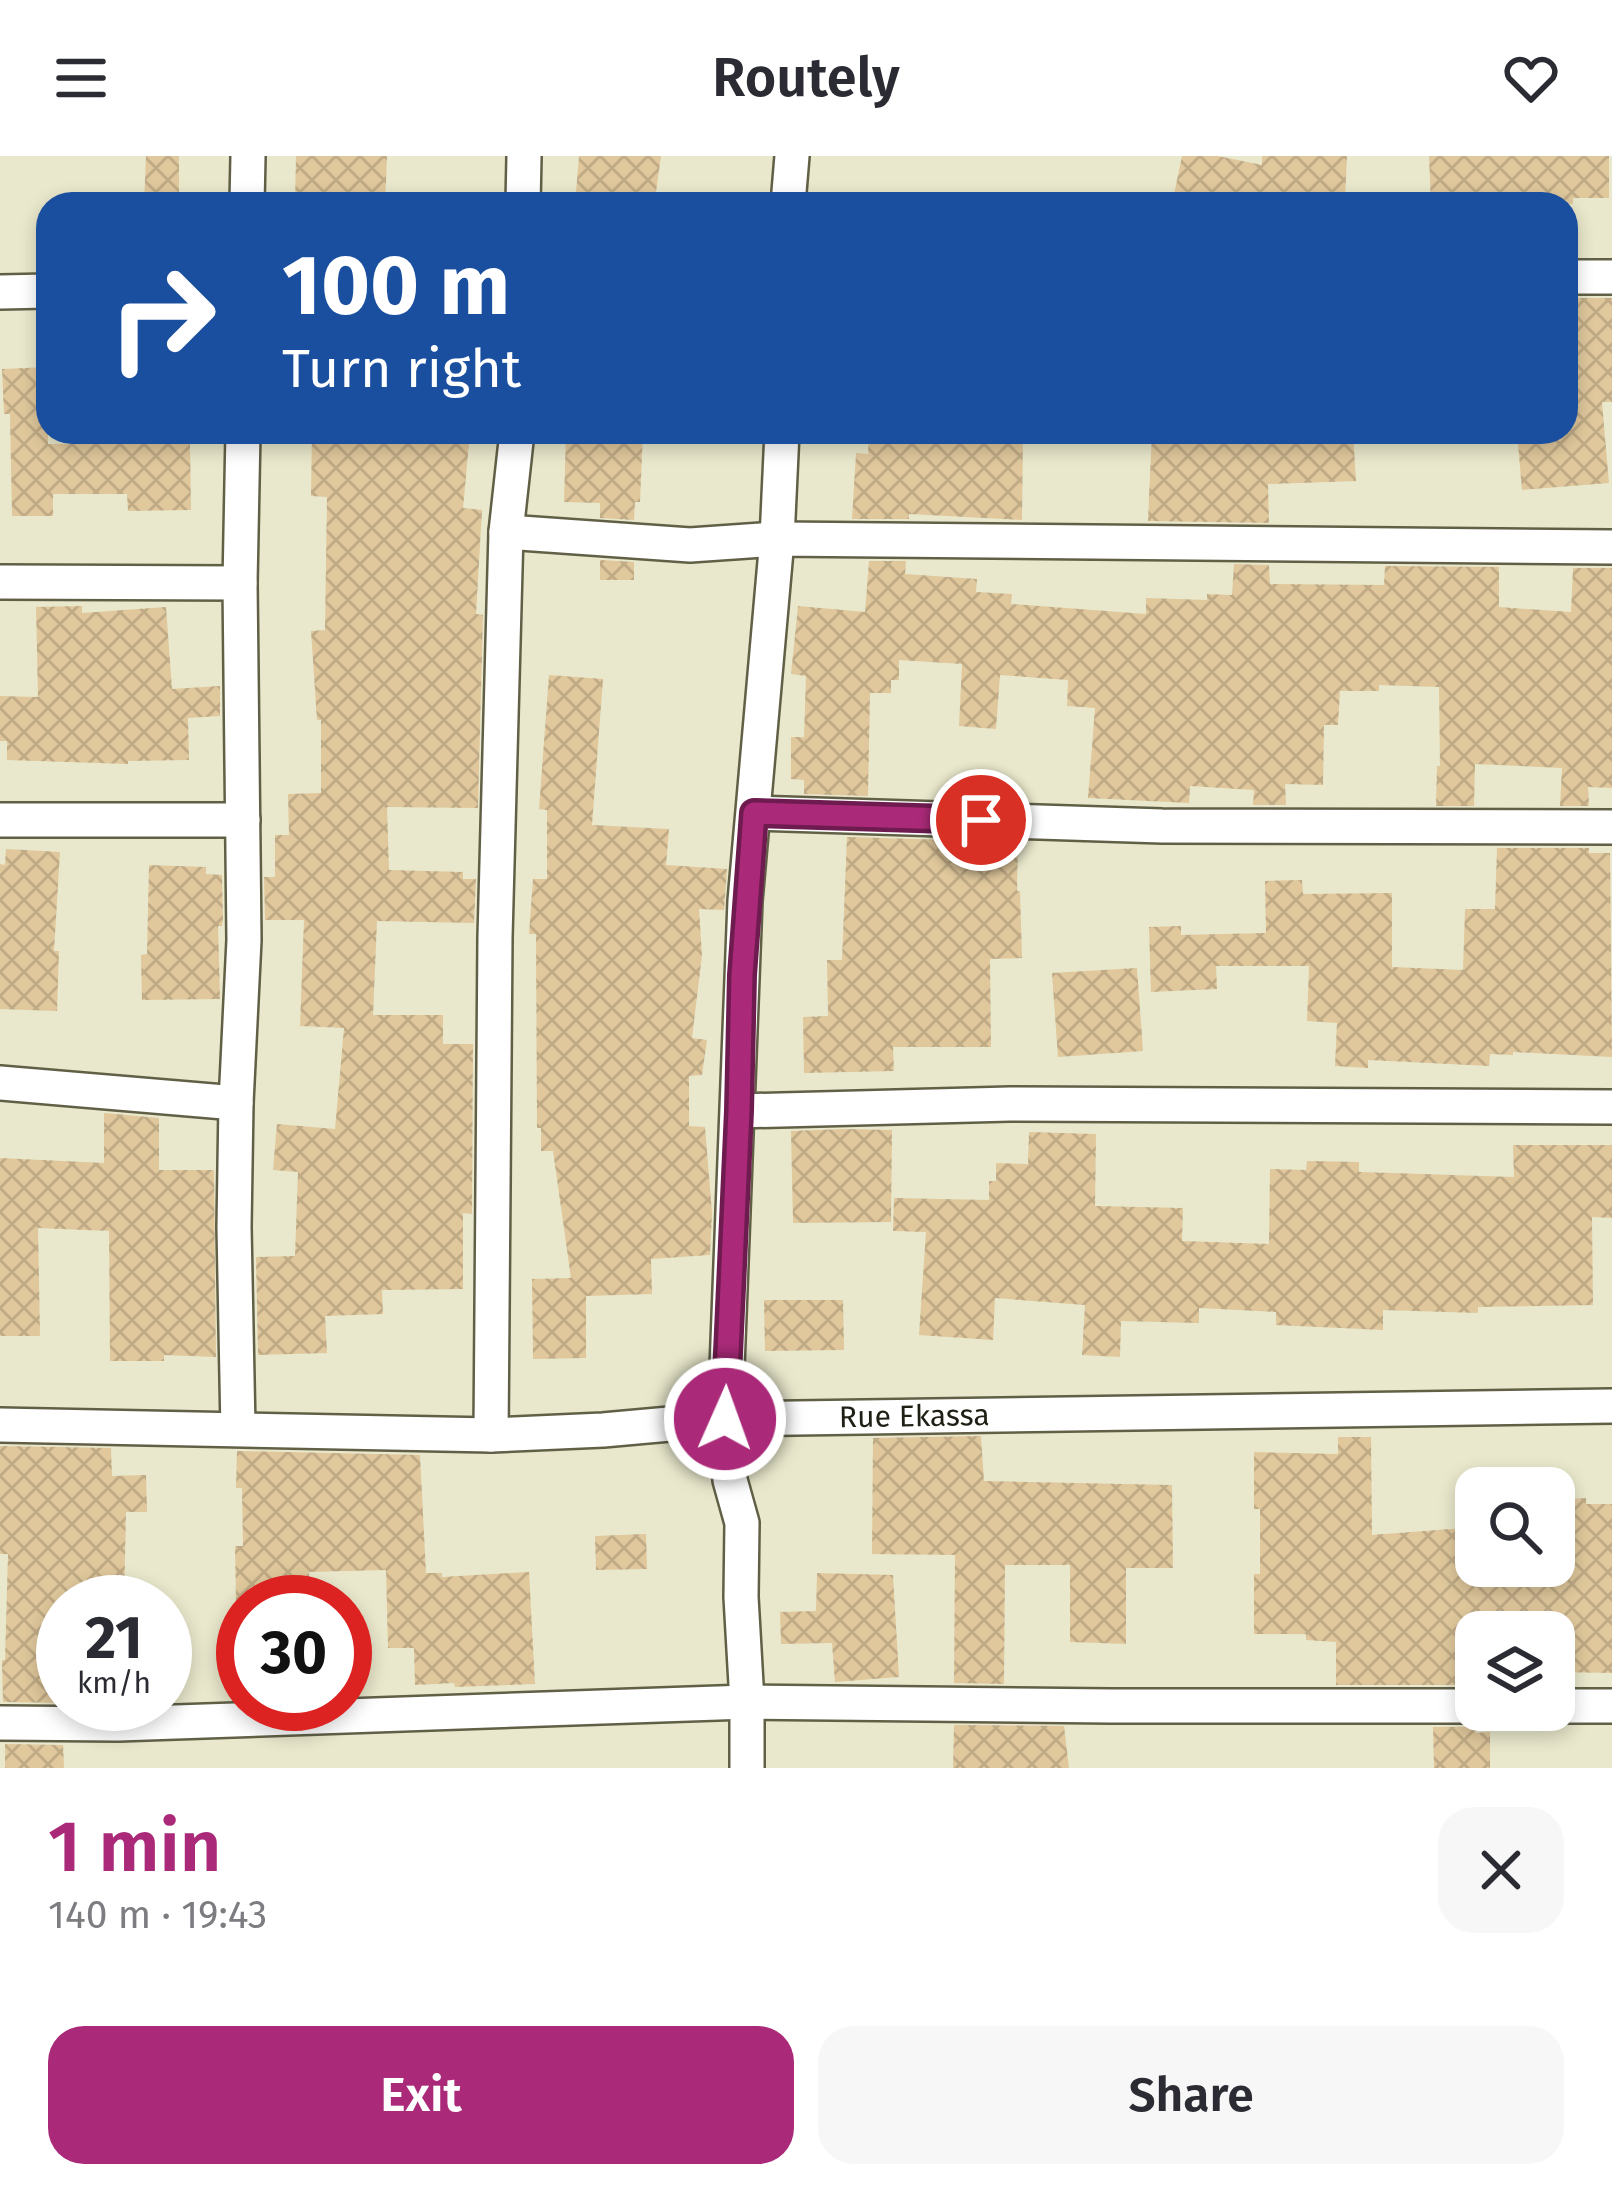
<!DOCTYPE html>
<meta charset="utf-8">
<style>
:root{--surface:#fff;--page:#f7f7f7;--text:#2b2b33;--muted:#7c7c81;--accent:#aa2a79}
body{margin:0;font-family:"Fira Sans",sans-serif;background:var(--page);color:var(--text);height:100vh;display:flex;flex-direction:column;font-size:45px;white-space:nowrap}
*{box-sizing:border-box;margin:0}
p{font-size:39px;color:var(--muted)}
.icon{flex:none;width:66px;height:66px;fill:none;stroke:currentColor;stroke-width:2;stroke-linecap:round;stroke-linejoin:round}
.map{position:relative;height:1612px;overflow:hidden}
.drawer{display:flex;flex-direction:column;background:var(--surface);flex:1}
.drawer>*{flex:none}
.guide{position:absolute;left:36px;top:36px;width:1542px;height:252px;border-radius:36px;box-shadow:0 6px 18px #0003;background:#1a4fa0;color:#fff;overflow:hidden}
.controls{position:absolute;left:1455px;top:1311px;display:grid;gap:24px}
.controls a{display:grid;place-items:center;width:120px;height:120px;border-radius:24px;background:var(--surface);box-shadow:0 6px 18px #0003;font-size:60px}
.speed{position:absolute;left:36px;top:1419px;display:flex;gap:24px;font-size:60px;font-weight:700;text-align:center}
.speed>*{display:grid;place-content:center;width:156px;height:156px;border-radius:50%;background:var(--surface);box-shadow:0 6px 18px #0003;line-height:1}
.speed small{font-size:30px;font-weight:400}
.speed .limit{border:18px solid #d22;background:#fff;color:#111}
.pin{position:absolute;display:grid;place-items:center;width:102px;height:102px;color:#fff;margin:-51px;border:6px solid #fff;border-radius:50%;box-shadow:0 3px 12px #0007}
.me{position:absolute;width:132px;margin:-66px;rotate:2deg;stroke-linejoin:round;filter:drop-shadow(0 0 9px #0008)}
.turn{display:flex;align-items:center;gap:42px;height:252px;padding:0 48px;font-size:54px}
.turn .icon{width:156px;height:156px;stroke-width:2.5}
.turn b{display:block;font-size:84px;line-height:102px}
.round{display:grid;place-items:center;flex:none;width:126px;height:126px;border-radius:36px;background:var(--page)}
.summary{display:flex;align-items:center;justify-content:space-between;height:204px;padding:0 48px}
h1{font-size:72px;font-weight:600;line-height:90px;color:var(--accent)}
.action{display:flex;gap:24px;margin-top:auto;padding:24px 48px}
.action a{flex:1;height:138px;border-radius:36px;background:var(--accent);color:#fff;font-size:48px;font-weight:600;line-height:138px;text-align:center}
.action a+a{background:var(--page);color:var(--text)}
header{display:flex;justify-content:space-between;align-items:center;height:156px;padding:0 48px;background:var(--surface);font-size:54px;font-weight:600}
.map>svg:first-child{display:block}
.building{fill:url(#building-cross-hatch)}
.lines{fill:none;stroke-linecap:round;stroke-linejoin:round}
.street-casing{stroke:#616047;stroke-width:38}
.street{stroke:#fff;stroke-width:33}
.route-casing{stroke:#6e1b4f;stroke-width:30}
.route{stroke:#aa2a79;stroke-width:21}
.labels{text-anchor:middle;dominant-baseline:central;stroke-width:9;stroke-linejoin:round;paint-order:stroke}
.street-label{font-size:30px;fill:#201f15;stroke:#f6f6d9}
</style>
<header><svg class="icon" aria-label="menu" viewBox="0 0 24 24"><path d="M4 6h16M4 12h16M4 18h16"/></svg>Routely<svg class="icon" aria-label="heart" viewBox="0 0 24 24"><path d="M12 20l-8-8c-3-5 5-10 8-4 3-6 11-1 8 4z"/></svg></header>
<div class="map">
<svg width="1612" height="1612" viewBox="0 0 1612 1612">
<defs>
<pattern id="building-cross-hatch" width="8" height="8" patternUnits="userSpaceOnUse" patternTransform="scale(3)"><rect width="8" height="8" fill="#e0c89c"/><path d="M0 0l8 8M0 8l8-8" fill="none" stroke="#c0ab86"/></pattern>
</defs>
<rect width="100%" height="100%" fill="#e9e8cc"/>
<!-- building -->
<g class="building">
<polygon points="146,0 179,0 179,48 144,48"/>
<polygon points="296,0 387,0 385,48 295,48"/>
<polygon points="579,0 661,0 656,36 651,36 650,48 575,48"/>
<polygon points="1182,0 1218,0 1262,9 1262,0 1347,0 1345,42 1232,38 1230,48 1172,48"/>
<polygon points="1429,0 1609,0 1609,42 1573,42 1573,48 1431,48"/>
<polygon points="1571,142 1612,142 1612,246 1602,246 1609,327 1522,334 1517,276 1566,276 1566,202 1576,201"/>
<polygon points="48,211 48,288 190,287 191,354 128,355 127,338 53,338 53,360 12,360 10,258 4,258 2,213"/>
<polygon points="312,276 426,276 425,284 469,288 463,352 482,354 476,458 483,459 478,652 387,651 389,714 463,716 463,723 476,723 474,767 377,765 373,859 443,859 443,888 473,888 472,1058 463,1057 463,1133 382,1134 383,1158 325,1160 327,1197 258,1199 256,1101 295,1100 298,1016 273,1014 277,968 335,973 344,872 300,870 304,764 265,764 264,721 275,721 275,679 289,679 288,638 321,637 321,564 317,564 311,475 325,474 327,341 311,340"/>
<polygon points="566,276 643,276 640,346 635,346 634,364 600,362 600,347 564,346"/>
<polygon points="869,276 1023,276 1022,364 909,358 909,363 852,363 856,297 868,298"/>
<polygon points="1152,276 1353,276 1356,325 1268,328 1269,367 1148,365"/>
<polygon points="600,404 634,406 634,424 600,424"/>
<polygon points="869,405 906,405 905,418 977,423 976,436 1012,438 1011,448 1146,458 1146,442 1207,444 1207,438 1232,439 1234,408 1269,409 1270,428 1384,429 1385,410 1499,411 1499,451 1571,456 1573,412 1612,412 1612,632 1588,631 1589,650 1560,650 1562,612 1475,608 1474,650 1436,650 1437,610 1440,610 1439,531 1379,529 1379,535 1340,535 1338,569 1324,569 1323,629 1285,628 1286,649 1253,649 1254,634 1190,630 1189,647 1088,642 1095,552 1067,550 1068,524 1000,519 996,573 959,570 962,508 899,504 899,524 891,524 891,537 870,537 868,640 804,638 804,624 791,623 791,581 804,581 806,520 791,518 798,450 865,456"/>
<polygon points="82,450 82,457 166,451 172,533 220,530 220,560 188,562 189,604 128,605 128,608 7,604 7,585 0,585 0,540 38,541 36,451"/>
<polygon points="549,519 603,523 592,669 669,673 666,709 727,713 724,754 699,753 702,799 692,882 707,884 702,919 689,920 689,970 705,971 712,1057 710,1099 651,1103 652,1138 586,1140 586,1202 533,1203 532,1123 571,1122 553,995 541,995 541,972 537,972 536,778 529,778 533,723 547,723 547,654 539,653"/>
<polygon points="847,681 1018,686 1017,735 1020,735 1022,802 990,803 991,891 893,891 894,915 804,917 803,861 828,860 827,804 842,804"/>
<polygon points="1497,692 1589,692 1589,697 1610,697 1612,901 1513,896 1513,899 1490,898 1489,910 1368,904 1368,912 1335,910 1337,867 1307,865 1309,810 1216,810 1217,833 1151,836 1149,771 1181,770 1181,779 1266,777 1265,725 1302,724 1303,738 1392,737 1392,811 1463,814 1465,753 1495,753"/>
<polygon points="6,693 60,696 54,795 59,795 57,855 0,853 0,708 5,709"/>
<polygon points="149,709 206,711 206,718 222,719 223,763 222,770 218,770 220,843 142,844 141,799 147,798"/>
<polygon points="1137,812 1143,895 1058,901 1052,817"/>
<polygon points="104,957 159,962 159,1014 214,1014 216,1201 164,1199 164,1205 110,1205 109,1075 38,1072 40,1180 0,1180 0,1002 104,1007"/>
<polygon points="844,973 892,974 891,1066 793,1067 791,975"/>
<polygon points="1029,976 1096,978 1095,1050 1183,1052 1182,1085 1269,1088 1270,1013 1306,1014 1307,1005 1359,1006 1359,1016 1514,1021 1513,989 1612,989 1612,1062 1592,1061 1593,1149 1478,1151 1478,1157 1383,1154 1383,1174 1276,1169 1276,1156 1199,1152 1199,1167 1121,1165 1120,1201 1082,1199 1085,1149 995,1142 993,1184 919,1179 926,1076 893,1075 894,1042 989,1044 989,1025 996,1025 996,1007 1028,1008"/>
<polygon points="764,1144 843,1144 844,1194 765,1195"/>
<polygon points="981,1280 984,1325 1172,1329 1173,1412 1126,1412 1126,1488 1070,1486 1070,1409 1005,1409 1004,1528 954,1527 955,1399 872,1398 873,1282"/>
<polygon points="1338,1281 1371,1281 1372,1379 1476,1371 1476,1415 1482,1414 1482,1429 1554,1431 1554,1344 1586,1342 1586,1348 1612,1348 1612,1517 1554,1516 1554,1476 1476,1476 1476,1529 1336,1529 1336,1486 1306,1484 1306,1478 1254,1478 1254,1418 1260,1418 1260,1353 1254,1353 1254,1296 1338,1298"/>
<polygon points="0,1290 111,1292 112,1320 146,1319 147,1356 126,1356 124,1446 63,1446 63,1491 60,1491 62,1547 3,1546 2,1504 5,1504 8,1398 0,1398"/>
<polygon points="237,1295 420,1299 426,1417 442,1417 442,1421 529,1416 535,1528 455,1531 454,1527 415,1529 414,1492 388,1492 386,1414 309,1416 310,1446 236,1446 235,1390 243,1390 242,1332 236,1332"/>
<polygon points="646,1378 647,1413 596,1414 595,1380"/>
<polygon points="817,1417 893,1419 899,1521 835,1526 832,1487 781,1488 780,1456 816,1455"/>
<polygon points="954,1569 1064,1570 1069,1612 953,1612"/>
<polygon points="1433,1571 1476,1571 1476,1577 1490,1576 1490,1612 1434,1612"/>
<polygon points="5,1588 63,1589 64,1612 5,1612"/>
</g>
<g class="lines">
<defs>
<g id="street">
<polyline points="247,48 248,0"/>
<polyline points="523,48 524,0"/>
<polyline points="788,48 792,0"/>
<polyline points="1566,121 1612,121"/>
<polyline points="0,136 48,135"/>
<polyline points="506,376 690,389 777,383 1612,391"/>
<polyline points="0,426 240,427"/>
<polyline points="755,657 1162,670 1612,671"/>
<polyline points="0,664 243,664"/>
<polyline points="0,927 236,947"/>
<polyline points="739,955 1010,948 1612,951"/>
<path id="s1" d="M0,1269L491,1279L603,1274L725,1263L1612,1250"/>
<polyline points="238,1273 234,1071 236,947 244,784 240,427 243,276"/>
<polyline points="491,1279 495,781 506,376 517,276"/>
<polyline points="1554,1550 1612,1550"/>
<polyline points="0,1567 118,1568 747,1546 1111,1550 1476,1550"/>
<polyline points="747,1612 747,1546 741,1441 742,1367 730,1324 725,1263 745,745 777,383 782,276"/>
</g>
</defs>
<!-- street casing -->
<use href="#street" class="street-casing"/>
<!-- street -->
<use href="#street" class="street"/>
</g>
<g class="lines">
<defs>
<polyline id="route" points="725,1263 739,955 742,819 754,657 981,664"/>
</defs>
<!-- route casing -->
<use href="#route" class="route-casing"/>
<!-- route -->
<use href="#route" class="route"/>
</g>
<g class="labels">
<!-- street labels -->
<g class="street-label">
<text stroke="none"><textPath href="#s1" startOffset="915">Rue Ekassa</textPath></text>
</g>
</g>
</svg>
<div class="controls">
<a><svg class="icon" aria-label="search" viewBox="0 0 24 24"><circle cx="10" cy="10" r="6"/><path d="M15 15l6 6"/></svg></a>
<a><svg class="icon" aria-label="layers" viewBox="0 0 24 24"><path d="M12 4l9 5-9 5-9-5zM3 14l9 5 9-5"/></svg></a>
</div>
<div class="speed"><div>21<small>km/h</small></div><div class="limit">30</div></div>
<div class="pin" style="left:981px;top:664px;background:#d93025"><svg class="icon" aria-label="arrive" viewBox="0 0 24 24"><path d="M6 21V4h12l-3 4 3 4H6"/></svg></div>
<svg class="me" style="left:725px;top:1263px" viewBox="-20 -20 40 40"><circle r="17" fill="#aa2a79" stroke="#fff" stroke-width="3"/><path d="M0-11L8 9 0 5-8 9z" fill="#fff"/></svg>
<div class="guide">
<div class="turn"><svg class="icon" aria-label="right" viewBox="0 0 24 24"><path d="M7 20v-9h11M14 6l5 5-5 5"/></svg><div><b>100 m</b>Turn right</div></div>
</div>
</div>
<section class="drawer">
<div class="summary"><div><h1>1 min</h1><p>140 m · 19:43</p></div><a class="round"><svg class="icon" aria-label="close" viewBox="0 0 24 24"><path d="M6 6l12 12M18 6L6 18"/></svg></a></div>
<div class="action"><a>Exit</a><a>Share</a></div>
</section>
